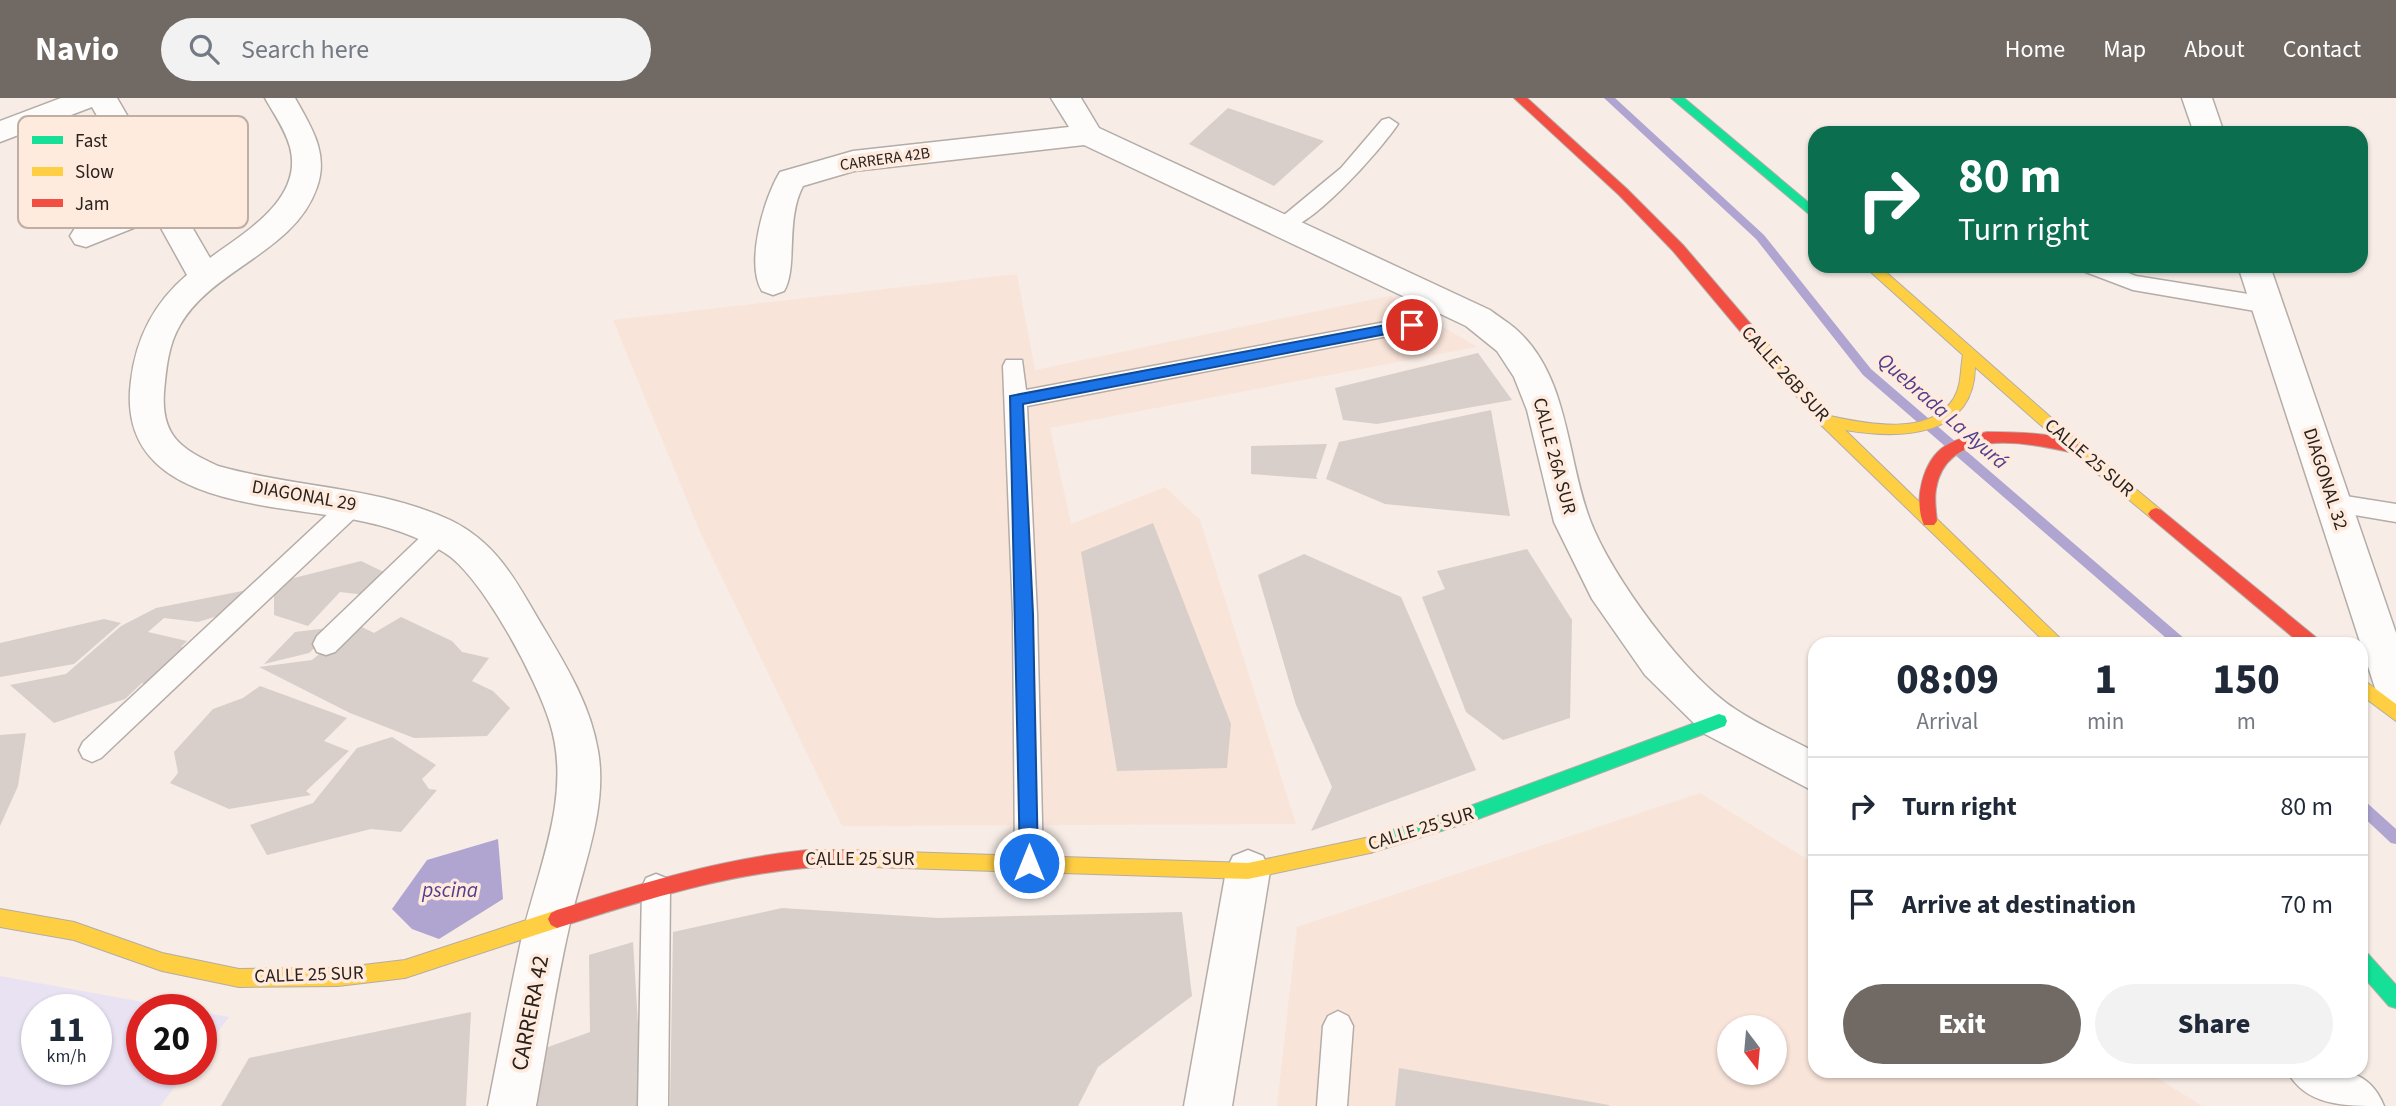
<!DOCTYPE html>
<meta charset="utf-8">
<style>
:root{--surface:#fff;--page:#f2f2f3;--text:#1f2937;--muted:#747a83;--line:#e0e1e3;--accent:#716963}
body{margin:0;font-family:"Source Sans 3",sans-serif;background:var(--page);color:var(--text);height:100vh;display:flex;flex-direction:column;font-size:26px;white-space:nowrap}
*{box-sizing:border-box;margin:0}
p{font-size:23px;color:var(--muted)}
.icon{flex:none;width:38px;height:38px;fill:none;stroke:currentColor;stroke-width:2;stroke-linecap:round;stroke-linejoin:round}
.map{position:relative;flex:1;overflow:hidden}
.panel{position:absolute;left:1808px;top:539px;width:560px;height:441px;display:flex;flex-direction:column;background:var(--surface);border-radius:21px;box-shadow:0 2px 5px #0004}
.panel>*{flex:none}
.guide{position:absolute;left:1808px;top:28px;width:560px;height:147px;border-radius:21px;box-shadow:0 2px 5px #0004;background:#0b6e4f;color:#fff;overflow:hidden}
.needle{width:46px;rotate:164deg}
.controls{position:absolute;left:1717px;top:917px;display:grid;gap:14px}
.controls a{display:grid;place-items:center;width:70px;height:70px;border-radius:50%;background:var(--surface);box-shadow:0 2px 5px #0004;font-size:35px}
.speed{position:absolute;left:21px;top:896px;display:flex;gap:14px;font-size:35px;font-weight:700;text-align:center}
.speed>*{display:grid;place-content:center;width:91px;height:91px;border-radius:50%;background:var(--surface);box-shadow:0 2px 5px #0004;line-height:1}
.speed small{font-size:18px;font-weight:400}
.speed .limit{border:10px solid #d22;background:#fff;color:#111}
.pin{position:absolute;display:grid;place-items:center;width:60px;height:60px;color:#fff;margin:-30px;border:4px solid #fff;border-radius:50%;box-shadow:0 2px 7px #0007}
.me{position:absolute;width:77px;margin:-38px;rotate:0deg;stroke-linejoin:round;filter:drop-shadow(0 0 5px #0008)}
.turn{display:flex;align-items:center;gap:24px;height:147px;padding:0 35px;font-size:32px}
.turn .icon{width:91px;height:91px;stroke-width:2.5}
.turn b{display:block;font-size:49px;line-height:60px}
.eta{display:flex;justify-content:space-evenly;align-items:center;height:119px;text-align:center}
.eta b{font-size:42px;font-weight:800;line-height:49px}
.primary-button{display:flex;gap:14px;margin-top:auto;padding:14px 35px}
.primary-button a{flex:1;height:80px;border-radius:42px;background:var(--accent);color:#fff;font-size:28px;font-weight:800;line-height:80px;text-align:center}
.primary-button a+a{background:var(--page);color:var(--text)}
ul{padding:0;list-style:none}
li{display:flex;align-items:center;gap:21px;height:98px;padding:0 35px;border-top:2px solid var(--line)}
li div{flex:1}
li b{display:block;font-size:26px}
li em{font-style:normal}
header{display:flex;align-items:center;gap:42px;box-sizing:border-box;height:98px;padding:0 35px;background:var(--accent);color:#fff}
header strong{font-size:33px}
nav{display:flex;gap:38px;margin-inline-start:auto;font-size:24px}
.search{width:490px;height:63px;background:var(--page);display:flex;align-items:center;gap:18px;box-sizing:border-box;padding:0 24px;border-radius:38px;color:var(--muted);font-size:26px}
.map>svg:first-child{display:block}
.built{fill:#f9e4d9;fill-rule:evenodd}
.green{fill:#e9e2f3;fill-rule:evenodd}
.water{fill:#afa5d0}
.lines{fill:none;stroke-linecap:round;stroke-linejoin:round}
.stream{fill:#afa5d0;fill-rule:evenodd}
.building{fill:#d8cfca}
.lane-casing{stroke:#b4aca7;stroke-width:3}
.street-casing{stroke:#b4aca7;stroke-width:3}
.fast-casing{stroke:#b4aca7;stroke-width:2}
.slow-casing{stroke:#b4aca7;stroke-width:2}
.jam-casing{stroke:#b4aca7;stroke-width:2}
.lane{fill:#fefcfb;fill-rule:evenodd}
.street{fill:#fefcfb;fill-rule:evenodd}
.fast{fill:#16e098;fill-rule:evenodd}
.slow{fill:#ffcf43;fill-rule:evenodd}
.jam{fill:#f24e42;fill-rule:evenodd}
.route{fill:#1a73e8;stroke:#114b97;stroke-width:2}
.labels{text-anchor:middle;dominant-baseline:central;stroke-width:7;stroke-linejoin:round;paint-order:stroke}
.far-street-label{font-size:16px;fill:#29221d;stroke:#ffeade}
.street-label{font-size:19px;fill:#29221d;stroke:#ffeade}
.water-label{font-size:21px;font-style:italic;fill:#503d8d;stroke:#ffeade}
.near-street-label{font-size:23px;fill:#29221d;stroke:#ffeade}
.key{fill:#ffeade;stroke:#bfaea4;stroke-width:2}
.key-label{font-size:19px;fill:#29221d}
</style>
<header>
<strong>Navio</strong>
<div class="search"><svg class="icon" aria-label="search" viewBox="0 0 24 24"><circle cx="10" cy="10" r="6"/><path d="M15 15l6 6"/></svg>Search here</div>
<nav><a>Home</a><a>Map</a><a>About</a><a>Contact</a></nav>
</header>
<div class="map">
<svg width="2396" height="1008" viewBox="0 0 2396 1008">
<rect width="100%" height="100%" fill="#f7ece6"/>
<!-- built -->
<g class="built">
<polygon points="1017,176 1035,272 1390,198 1477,249 1050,330 1071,426 1165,389 1200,422 1296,726 842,728 700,434 613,222"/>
<path d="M1700,695L1815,766V973H2146L2202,1008H1277L1297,829ZM1729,929H1774V975H1729Z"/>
</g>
<!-- green -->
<g class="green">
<path d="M0,878L187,912H142V971H189L160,1008H0ZM37,912H96V971H37Z"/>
<polygon points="201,914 229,919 201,955"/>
</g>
<!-- water -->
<polygon class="water" points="498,741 503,801 439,841 412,831 392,811 427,762"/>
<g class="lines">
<!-- stream -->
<g class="stream">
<polygon points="1604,0 1615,0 1764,137 1871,271 2186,542 2188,546 2173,546 1863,277 1756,141"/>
<polygon points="2361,702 2366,704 2396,731 2396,746 2391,745 2361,717"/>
</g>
</g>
<!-- building -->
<g class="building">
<polygon points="1228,10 1324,43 1274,88 1189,46"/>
<polygon points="1478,255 1512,302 1377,326 1343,322 1335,290"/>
<polygon points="1491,312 1510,418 1385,406 1326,381 1339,344"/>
<polygon points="1327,346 1316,379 1318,381 1251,376 1251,348"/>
<polygon points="1153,425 1231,626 1227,670 1117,673 1081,454"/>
<polygon points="1527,451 1572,522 1570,620 1503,642 1466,614 1422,499 1445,491 1437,473"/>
<polygon points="1304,456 1401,499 1476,672 1311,733 1332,689 1296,607 1258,477"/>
<polygon points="361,463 388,476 366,497 340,494 308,528 274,517 274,495 290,481"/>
<polygon points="262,489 237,512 198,524 164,520 148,534 187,543 181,549 194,552 152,591 142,585 125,601 54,625 10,587 66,576 121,528 156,510"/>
<polygon points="401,519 452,543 462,554 489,560 472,583 493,593 510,610 487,638 414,640 350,615 259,569 312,562 356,526 374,535"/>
<polygon points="104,521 121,525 74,566 0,579 0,545"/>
<polygon points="337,529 309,555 264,566 295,534"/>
<polygon points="260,588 347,620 324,643 349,653 306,693 311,697 229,711 170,685 178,675 174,654 213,611 243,600"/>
<polygon points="26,635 18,688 0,728 0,637"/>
<polygon points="392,639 436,667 422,681 429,691 437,692 401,734 371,731 267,757 250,727 313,705 357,650"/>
<polygon points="782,810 938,820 1182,814 1192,898 1098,969 1078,1008 670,1008 673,834"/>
<polygon points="633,844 643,1008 532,1008 537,953 590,934 589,857"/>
<polygon points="471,914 466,1008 221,1008 249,960"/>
<polygon points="1399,970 1609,1007 1609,1008 1395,1008"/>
</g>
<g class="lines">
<defs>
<g id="lane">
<path d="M1389,20L1398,26C1383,49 1305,139 1278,132L1275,127L1278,122L1341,70L1382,22Z"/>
<polygon points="2080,168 2110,168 2136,178 2267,199 2274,202 2277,207 2274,212 2267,215 2133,192 2083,173"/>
<polygon points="1412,219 1419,222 1423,227 1419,232 1027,308 1037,516 1043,765 1039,774 1029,778 1019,774 1015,765 1013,516 1003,268 1006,262 1022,262 1026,292"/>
<polygon points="2333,396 2396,406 2396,424 2325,412 2321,405 2325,398"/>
<polygon points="354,397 362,399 366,406 362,413 101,660 92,664 83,660 79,652 83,644 346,399"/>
<polygon points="440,425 448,428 452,435 448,442 335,554 326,557 317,554 313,546 317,538 432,428"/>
<polygon points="656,776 666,780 670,789 668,1008 638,1008 642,789 646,780"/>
<polygon points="1338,913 1348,918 1353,928 1347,1008 1317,1008 1323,928 1328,918"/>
</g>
<g id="street">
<path d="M61,0H117L210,160C245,134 304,101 290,49C285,31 274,16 265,0H295C311,29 329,55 317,89C295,154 213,170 180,227C168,247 166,272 164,294C161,338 181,351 218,368C295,390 376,388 450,422C494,443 514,479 537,519C562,561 590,604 598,653C608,711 582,770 570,825C556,886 547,947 536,1008H488C499,953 509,898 521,843C537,772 573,698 550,625C537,582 482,478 445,455C417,437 384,427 351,421C266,405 115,407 131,283C136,240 154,205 187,177L156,121L86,149L75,146L70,138L75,130L145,102L92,9L0,44V23Z"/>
<path d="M1051,0H1081L1099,30L1490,212C1499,219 1511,226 1519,234C1569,281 1567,362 1590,422C1611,478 1685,578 1735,611C1759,627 1788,640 1815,654V694L1705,636L1645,577L1592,501L1554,424L1527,312L1514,279L1497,253L1466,228L1084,47L854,73L803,88C785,122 798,170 784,193L773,197L762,193C745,165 764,100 780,74L853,53L1069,29Z"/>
<polygon points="2182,0 2212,0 2224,35 2194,35"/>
<polygon points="2238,168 2270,168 2396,535 2396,611 2382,605 2376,593"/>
<polygon points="1248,752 1263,758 1270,773 1232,1008 1184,1008 1226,773 1233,758"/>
<path d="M2287,973C2328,973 2366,963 2384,1008C2343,1008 2306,1008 2287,973Z"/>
</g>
<g id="fast">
<polygon points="1671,0 1684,0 1815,110 1815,121"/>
<polygon points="1719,616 1725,618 1727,623 1725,628 1470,724 1370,755 1364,753 1361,747 1364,741 1370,739 1470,708"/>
<polygon points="2361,853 2368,856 2396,887 2396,910 2389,908 2361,876"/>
</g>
<g id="slow">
<path d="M1864,168H1879L2080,345L2161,412L2164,416L2161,420H2151L2070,353L1975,269C1974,341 1898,341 1845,332L2066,546H2047L1821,327L1743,235L1745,231H1755L1830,318C1867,326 1930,339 1954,300C1962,286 1960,272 1963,257Z"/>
<polygon points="2361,580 2396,606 2396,623 2361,597"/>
<polygon points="1370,739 1376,741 1379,747 1376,753 1370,755 1248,781 842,768 836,766 833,760 836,754 842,752 1248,765"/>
<polygon points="0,811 74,824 162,855 239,871 338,870 405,862 557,812 563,815 566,821 563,827 557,830 405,880 338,888 239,889 162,873 74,842 0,829"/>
</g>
<g id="jam">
<polygon points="1514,0 1527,0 1627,91 1683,147 1755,231 1757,235 1755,239 1745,239 1673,153 1619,97"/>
<path d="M1987,334C2006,334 2070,334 2081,349L2074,355C2029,345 1947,327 1936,391C1934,401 1936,413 1937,423L1934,427H1924C1913,403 1923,362 1945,348C1958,340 1972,337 1987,334Z"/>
<polygon points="2156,410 2161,412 2318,541 2320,546 2301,546 2151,420 2148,416 2151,412"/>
<path d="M807,752H842L848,754L851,760L848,766L842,768C743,770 651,800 557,830L551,827L548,821L551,815L557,812C639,786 720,761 807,752Z"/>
</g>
</defs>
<!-- lane casing -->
<use href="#lane" class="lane-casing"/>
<!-- street casing -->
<use href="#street" class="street-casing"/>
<!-- fast casing -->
<use href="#fast" class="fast-casing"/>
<!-- slow casing -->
<use href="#slow" class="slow-casing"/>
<!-- jam casing -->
<use href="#jam" class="jam-casing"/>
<!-- lane -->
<use href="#lane" class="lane"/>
<!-- street -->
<use href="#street" class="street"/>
<!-- fast -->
<use href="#fast" class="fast"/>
<!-- slow -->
<use href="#slow" class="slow"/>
<!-- jam -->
<use href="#jam" class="jam"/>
</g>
<!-- route -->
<polygon class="route" points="1412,222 1419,227 1417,230 1023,306 1033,516 1038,765 1036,771 1029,773 1023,771 1020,765 1010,298"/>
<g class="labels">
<!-- far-street labels -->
<g class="far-street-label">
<text transform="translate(885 61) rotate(-8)">CARRERA 42B</text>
</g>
<!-- street labels -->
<g class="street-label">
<text transform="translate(1785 276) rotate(48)">CALLE 26B SUR</text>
<text transform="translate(1554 358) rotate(75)">CALLE 26A SUR</text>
<text transform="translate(2089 360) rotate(40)">CALLE 25 SUR</text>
<text transform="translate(2325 381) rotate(72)">DIAGONAL 32</text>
<text transform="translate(304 398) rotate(10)">DIAGONAL 29</text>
<text transform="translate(1421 731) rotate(-17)">CALLE 25 SUR</text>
<text x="860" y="761">CALLE 25 SUR</text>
<text transform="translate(309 877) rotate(-2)">CALLE 25 SUR</text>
</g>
<!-- water labels -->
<g class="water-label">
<text transform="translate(1943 313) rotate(41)">Quebrada La Ayurá</text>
<text x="450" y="792">pscina</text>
</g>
<!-- near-street labels -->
<g class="near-street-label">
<text transform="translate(530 915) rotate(-79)">CARRERA 42</text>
</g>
</g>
<!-- legend -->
<rect x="18" y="18" width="230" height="112" rx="10" class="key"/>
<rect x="32" y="38" width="31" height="8" fill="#16e098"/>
<rect x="32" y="69" width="31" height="9" fill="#ffcf43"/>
<rect x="32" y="101" width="31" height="8" fill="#f24e42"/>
<g class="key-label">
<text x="75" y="49">Fast</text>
<text x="75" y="80">Slow</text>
<text x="75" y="112">Jam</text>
</g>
</svg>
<div class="controls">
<a><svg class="needle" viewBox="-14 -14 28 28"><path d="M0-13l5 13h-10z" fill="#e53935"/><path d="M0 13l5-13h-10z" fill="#747a83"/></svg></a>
</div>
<div class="speed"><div>11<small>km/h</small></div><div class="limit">20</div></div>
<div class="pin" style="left:1412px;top:227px;background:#d93025"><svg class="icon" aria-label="arrive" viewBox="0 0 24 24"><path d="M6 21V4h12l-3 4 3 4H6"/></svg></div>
<svg class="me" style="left:1029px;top:765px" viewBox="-20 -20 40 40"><circle r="17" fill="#1a73e8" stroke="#fff" stroke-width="3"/><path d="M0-11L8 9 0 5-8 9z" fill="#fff"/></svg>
<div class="guide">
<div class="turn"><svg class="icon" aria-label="right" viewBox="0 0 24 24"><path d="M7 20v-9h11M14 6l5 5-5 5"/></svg><div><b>80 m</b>Turn right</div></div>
</div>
<section class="panel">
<div class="eta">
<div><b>08:09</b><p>Arrival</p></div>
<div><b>1</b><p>min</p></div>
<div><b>150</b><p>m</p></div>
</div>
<ul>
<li><svg class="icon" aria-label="right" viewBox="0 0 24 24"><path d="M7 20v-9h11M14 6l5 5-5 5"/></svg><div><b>Turn right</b></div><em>80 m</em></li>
<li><svg class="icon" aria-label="arrive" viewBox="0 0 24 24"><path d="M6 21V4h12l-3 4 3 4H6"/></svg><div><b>Arrive at destination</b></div><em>70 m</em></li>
</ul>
<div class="primary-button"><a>Exit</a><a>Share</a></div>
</section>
</div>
